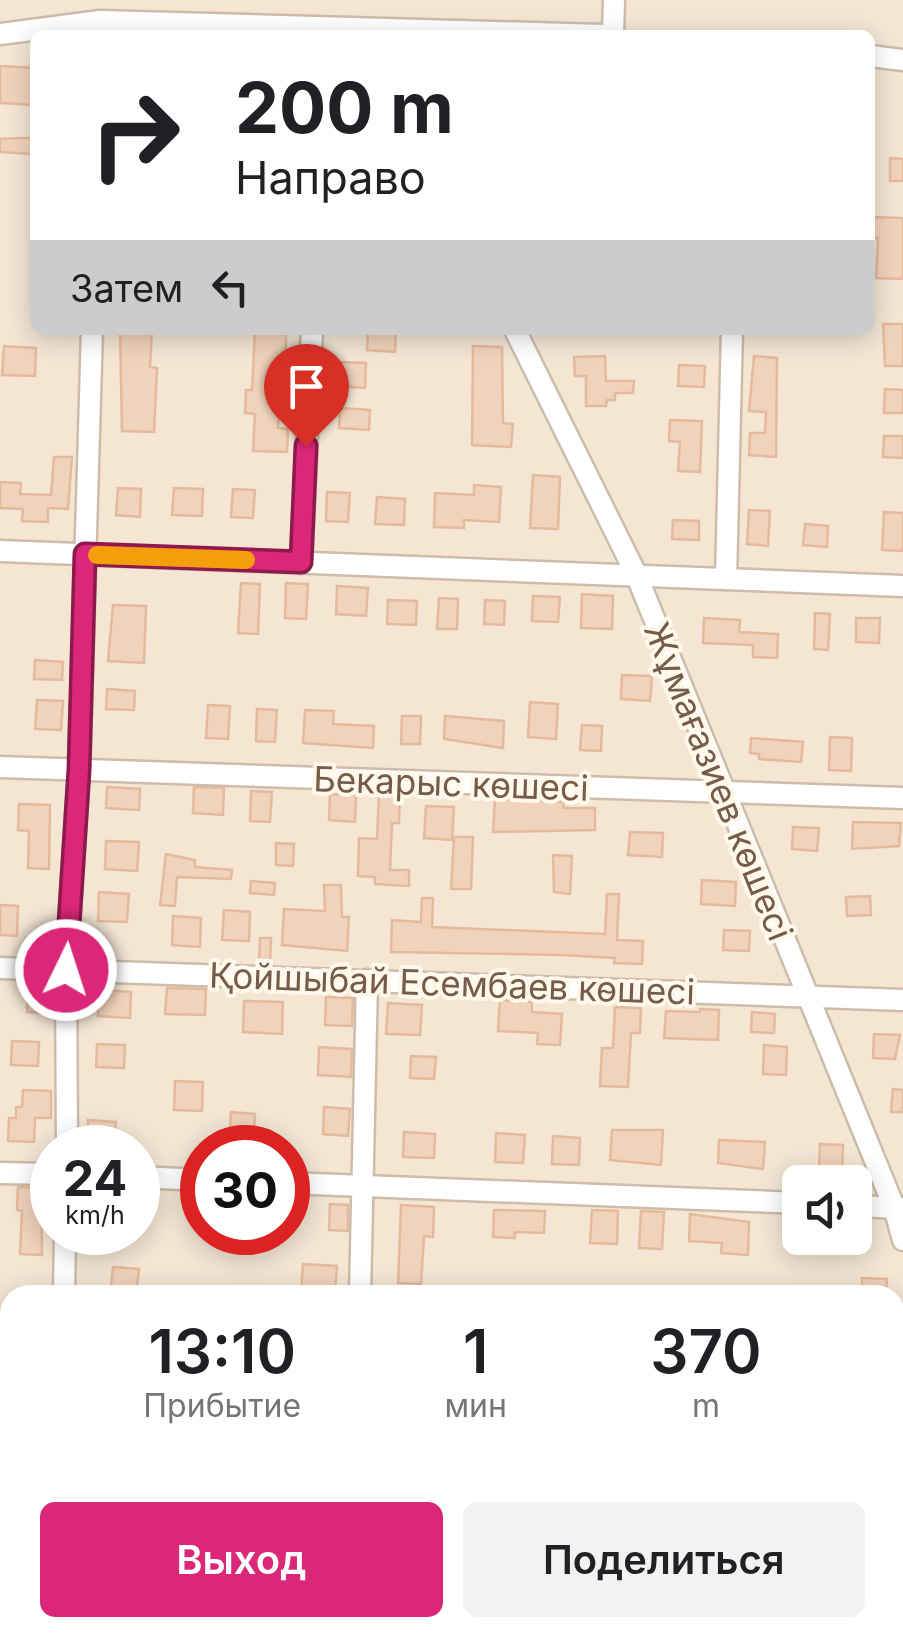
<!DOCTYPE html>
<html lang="ru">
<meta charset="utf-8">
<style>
:root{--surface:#fff;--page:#f2f2f2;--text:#202124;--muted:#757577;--accent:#db2777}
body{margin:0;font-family:Inter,sans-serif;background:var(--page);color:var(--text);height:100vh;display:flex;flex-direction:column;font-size:38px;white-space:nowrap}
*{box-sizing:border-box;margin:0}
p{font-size:32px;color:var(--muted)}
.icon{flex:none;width:55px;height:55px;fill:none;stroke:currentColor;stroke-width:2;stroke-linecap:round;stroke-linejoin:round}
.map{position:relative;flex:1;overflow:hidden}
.details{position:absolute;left:0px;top:1285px;width:905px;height:352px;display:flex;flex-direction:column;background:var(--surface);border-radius:30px 30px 0 0;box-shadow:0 5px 25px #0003}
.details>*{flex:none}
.banner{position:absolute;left:30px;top:30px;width:845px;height:305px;border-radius:15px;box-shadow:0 5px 25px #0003;background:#fff;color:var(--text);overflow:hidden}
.controls{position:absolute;left:782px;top:1165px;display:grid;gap:20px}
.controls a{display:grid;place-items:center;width:90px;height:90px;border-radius:15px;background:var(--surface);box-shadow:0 5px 25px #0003;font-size:50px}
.speed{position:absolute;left:30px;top:1125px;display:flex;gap:20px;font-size:50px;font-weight:700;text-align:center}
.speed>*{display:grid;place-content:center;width:130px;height:130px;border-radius:50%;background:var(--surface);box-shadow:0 5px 25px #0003;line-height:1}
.speed small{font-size:25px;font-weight:400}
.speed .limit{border:15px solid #d22;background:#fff;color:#111}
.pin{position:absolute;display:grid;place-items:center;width:85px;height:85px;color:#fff;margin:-102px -42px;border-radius:50% 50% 50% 0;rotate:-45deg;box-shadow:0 0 10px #0007}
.pin .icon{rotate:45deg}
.me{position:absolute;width:110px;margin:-55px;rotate:4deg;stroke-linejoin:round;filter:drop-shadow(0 0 8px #0008)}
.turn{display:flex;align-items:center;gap:35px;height:210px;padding:0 40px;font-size:45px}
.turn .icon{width:130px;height:130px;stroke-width:2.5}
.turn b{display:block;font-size:70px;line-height:85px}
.then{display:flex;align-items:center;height:95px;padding:0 40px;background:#0003;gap:20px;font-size:38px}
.eta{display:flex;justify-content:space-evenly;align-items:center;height:170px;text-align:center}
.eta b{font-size:60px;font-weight:600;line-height:70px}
.button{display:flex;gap:20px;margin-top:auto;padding:20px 40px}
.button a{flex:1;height:115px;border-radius:15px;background:var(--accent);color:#fff;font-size:40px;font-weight:600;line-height:115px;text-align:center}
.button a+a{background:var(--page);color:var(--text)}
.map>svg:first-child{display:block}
.residential{fill:#f4e6d3;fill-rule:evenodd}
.building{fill:#f1d3bc;stroke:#e4ba9d;stroke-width:2.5}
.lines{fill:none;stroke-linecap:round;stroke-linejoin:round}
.minor-casing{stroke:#cebcab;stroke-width:25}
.minor{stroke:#fff;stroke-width:20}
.route-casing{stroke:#8e194d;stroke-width:25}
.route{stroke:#db2777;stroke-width:18}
.slow{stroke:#f59e0b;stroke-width:18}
.labels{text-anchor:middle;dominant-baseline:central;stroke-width:8;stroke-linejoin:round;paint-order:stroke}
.street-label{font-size:35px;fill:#755b4a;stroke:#fff8eb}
</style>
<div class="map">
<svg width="903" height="1636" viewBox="0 0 903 1636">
<rect width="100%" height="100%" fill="#fcf4e5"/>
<!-- residential -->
<path class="residential" d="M0,0H903V1636H0ZM35,35H870V330H35ZM52,1148H138V1232H52ZM202,1148H288V1232H202ZM800,1182H855V1238H800ZM10,1295H895V1628H10Z"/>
<!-- building -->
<g class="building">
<polygon points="0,66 35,68 35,105 0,103"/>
<polygon points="21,138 31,138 32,154 0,152 0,139"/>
<polygon points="890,158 903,159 903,181 890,181"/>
<polygon points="870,217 903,218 903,279 876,278 878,238 870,238"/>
<polygon points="883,324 903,324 903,366 885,366"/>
<polygon points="120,330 152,330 150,367 157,368 154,432 122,431"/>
<polygon points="255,330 286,330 286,376 281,376 278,428 288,429 287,452 253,451 255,414 245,413 246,390 252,390"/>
<polygon points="368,330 396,330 395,352 367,350"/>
<polygon points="4,346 36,348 35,376 2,375"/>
<polygon points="473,346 502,347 503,423 513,424 511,447 472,445"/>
<polygon points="605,356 606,381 634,381 633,393 615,393 615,400 607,400 606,406 586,406 586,376 575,376 574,357"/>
<polygon points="754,356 777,358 776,457 749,455 750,433 765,433 766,412 749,411"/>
<polygon points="338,362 366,363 365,388 337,386"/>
<polygon points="679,365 705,366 704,387 678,386"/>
<polygon points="885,389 903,390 903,413 884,413"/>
<polygon points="340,408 370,410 369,430 339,428"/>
<polygon points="670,420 702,421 700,472 678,471 680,442 669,441"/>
<polygon points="884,436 903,436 903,458 883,457"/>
<polygon points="54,457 72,457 68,509 48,508 48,522 22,521 23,509 0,508 0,482 21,483 20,494 51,495"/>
<polygon points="533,475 560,477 558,529 530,528"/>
<polygon points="474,485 501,487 499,522 464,520 464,528 434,527 435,493 474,495"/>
<polygon points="118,488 141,489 140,517 116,515"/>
<polygon points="174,488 203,489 202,516 172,515"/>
<polygon points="233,489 255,490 253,518 231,517"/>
<polygon points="327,492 350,493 348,522 326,521"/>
<polygon points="377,497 405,499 404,525 375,524"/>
<polygon points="749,510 770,511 768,546 747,544"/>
<polygon points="884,512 903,513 903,551 882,550"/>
<polygon points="673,520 699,521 699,540 672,539"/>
<polygon points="805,524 828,526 827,547 803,545"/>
<polygon points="241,583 260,584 258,634 238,633"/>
<polygon points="286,583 308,584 306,619 285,618"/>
<polygon points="337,586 368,588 366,616 336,614"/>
<polygon points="582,594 613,596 612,629 581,628"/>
<polygon points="533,596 560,597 558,622 532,621"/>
<polygon points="439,598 458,599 457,629 437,629"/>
<polygon points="388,600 417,601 416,625 387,624"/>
<polygon points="485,600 505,601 504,625 484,624"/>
<polygon points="113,605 146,606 144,663 108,661"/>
<polygon points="815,613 830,614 828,650 814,649"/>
<polygon points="704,618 740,620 739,632 778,634 777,658 753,657 753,645 703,643"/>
<polygon points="856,618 880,618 879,643 856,642"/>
<polygon points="35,660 63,662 62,680 34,679"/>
<polygon points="622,675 652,676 650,701 621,699"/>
<polygon points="107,689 135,691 134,710 106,709"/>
<polygon points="37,700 63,701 61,730 35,729"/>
<polygon points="530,702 558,704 556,739 528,737"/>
<polygon points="208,705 230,706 228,739 206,738"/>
<polygon points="257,709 277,710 275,742 256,741"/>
<polygon points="305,710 334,711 333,724 374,726 373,748 303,743"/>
<polygon points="402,716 421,716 420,744 401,744"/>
<polygon points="445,716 504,721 503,748 444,739"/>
<polygon points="582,725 602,726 601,751 580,750"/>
<polygon points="830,737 852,738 851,771 829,770"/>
<polygon points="751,738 803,742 801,762 759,759 759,754 750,753"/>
<polygon points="107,787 140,789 139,810 106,808"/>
<polygon points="194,787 224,788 223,815 193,813"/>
<polygon points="251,791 272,792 270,822 250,821"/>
<polygon points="330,794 356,795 355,822 329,820"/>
<polygon points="379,794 400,795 399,823 392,823 390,870 409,870 409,886 375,884 375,877 358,876 359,838 377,839"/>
<polygon points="495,799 564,802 563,808 595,808 595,830 493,832"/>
<polygon points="19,804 50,805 49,869 28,868 29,831 18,830"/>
<polygon points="426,806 454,807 452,840 424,838"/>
<polygon points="853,822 901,823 899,846 852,849"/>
<polygon points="793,827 819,828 817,851 792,849"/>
<polygon points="630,832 663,833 662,857 628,855"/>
<polygon points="454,837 473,837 471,889 451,889"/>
<polygon points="106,841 139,842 137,871 105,869"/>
<polygon points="276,843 294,844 293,866 276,865"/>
<polygon points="166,854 195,860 195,867 232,870 231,879 177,877 175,906 160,905"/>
<polygon points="553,855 572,856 570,894 554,892"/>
<polygon points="702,880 736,882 735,906 701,904"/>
<polygon points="251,881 275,883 274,895 250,893"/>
<polygon points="324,885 341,885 342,917 349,917 347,951 282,945 284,909 325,911"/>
<polygon points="99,892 129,894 127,922 98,921"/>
<polygon points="607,894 619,894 617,940 643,941 642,964 614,963 615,958 560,955 391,952 392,920 421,922 422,898 433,898 432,927 605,934"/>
<polygon points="870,896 871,915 847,916 846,897"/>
<polygon points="0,905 18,906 17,936 0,935"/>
<polygon points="224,910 250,912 249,941 222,940"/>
<polygon points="173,916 201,918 200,947 172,945"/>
<polygon points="724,930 750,931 749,951 723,950"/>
<polygon points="260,938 271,938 270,964 259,963"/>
<polygon points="28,986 52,987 52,1013 27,1012"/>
<polygon points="167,988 206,989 205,1015 165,1014"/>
<polygon points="99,990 131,992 130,1018 98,1016"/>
<polygon points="326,997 353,998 352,1026 325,1025"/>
<polygon points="500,1000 532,1002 532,1012 562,1014 560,1045 537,1044 538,1033 498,1031"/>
<polygon points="244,1001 283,1002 282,1034 243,1032"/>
<polygon points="388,1003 422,1005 420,1035 386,1034"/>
<polygon points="615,1007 641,1008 640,1033 631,1033 628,1087 600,1086 602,1048 613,1048"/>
<polygon points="700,1009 719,1010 718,1040 664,1038 666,1011 700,1012"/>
<polygon points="752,1012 775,1014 774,1033 751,1032"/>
<polygon points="874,1034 900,1035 895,1059 873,1058"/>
<polygon points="12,1041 39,1042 38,1066 11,1065"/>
<polygon points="97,1044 125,1045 124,1068 96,1067"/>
<polygon points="764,1045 787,1047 786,1075 763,1074"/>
<polygon points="319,1047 352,1049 351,1077 318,1075"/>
<polygon points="411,1056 436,1057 434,1079 410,1078"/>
<polygon points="175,1081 203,1082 202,1111 174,1110"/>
<polygon points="893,1089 903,1090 903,1112 891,1112"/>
<polygon points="23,1090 51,1091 51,1118 35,1118 34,1142 8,1141 9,1118 16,1118 16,1107 22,1107"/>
<polygon points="324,1107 350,1109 348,1136 323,1134"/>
<polygon points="231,1112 255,1114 253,1148 229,1148"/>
<polygon points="88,1120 116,1122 114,1148 87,1148"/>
<polygon points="612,1130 663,1130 661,1165 610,1160"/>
<polygon points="404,1132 435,1134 434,1158 403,1157"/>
<polygon points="496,1133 525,1135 523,1163 495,1162"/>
<polygon points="553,1136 580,1138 579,1165 552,1164"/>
<polygon points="719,1140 765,1142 763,1169 718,1163"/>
<polygon points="820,1144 843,1145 842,1174 819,1172"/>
<polygon points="18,1187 41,1188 42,1255 20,1254 22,1211 17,1210"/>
<polygon points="330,1204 348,1205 348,1231 329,1230"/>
<polygon points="401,1205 434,1207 433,1237 424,1236 421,1284 398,1283"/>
<polygon points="494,1210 545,1211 544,1233 515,1232 515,1238 493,1237"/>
<polygon points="592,1210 618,1211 617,1244 590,1243"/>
<polygon points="641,1211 664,1212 662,1249 639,1248"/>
<polygon points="690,1214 749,1222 748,1255 721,1253 722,1243 689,1241"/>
<polygon points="87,1232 129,1232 128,1244 87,1241"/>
<polygon points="804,1238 844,1238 843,1249 803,1246"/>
<polygon points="303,1264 337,1266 335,1295 301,1294"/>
<polygon points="113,1267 139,1269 136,1295 110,1295"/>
<polygon points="862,1278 887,1279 886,1295 862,1295"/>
</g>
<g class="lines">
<defs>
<g id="minor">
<polyline points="0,34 100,21 602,35"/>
<polyline points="613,35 614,0"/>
<polyline points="870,56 903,60"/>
<polyline points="515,330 636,574 894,1207 903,1240"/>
<polyline points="0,551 903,586"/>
<polyline points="301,563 312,330"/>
<polyline points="726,579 732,330"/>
<polyline points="0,767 903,798"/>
<polyline points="0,968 903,1000"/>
<polyline points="67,1148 66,970 79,771 92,330"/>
<polyline points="0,1173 52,1174"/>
<polyline points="138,1177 202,1180"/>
<polyline points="288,1183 800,1203"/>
<polyline points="855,1206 903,1208"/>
<polyline points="64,1295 65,1232"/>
<polyline points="360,1295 367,980"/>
<polyline points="0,1392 10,1393"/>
<polyline points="895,1419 903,1419"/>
<polyline points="0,1596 10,1596"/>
<polyline points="895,1602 903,1602"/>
<polyline points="760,1628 760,1636"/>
</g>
</defs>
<!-- minor casing -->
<use href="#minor" class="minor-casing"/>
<!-- minor -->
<use href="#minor" class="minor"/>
</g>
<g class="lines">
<defs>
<polyline id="route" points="66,970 79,770 85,554 301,562 306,446"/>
</defs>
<!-- route casing -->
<use href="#route" class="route-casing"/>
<!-- route -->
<use href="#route" class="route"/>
<!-- slow -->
<polyline class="slow" points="97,555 246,560"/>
</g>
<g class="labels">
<!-- street labels -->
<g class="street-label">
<text transform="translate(719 781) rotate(68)">Жұмағазиев көшесі</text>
<text transform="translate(451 783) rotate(2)">Бекарыс көшесі</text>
<text transform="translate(452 983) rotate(2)">Қойшыбай Есембаев көшесі</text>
</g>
</g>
</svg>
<div class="controls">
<a><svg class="icon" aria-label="sound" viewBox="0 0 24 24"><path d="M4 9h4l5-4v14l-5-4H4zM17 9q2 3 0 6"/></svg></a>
</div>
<div class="speed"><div>24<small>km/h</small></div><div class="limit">30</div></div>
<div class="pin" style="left:306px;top:446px;background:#d93025"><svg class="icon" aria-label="arrive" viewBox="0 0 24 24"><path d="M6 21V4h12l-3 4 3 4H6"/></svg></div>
<svg class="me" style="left:66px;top:970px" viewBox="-20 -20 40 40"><circle r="17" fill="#db2777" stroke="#fff" stroke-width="3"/><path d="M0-11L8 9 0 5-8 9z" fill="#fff"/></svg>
<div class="banner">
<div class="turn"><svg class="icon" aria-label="right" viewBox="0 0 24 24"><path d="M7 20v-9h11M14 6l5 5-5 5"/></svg><div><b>200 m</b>Направо</div></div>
<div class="then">Затем<svg class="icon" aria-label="left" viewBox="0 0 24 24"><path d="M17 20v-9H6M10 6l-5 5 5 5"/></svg></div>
</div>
<section class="details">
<div class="eta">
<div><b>13:10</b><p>Прибытие</p></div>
<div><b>1</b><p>мин</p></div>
<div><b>370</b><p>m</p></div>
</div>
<div class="button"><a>Выход</a><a>Поделиться</a></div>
</section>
</div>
